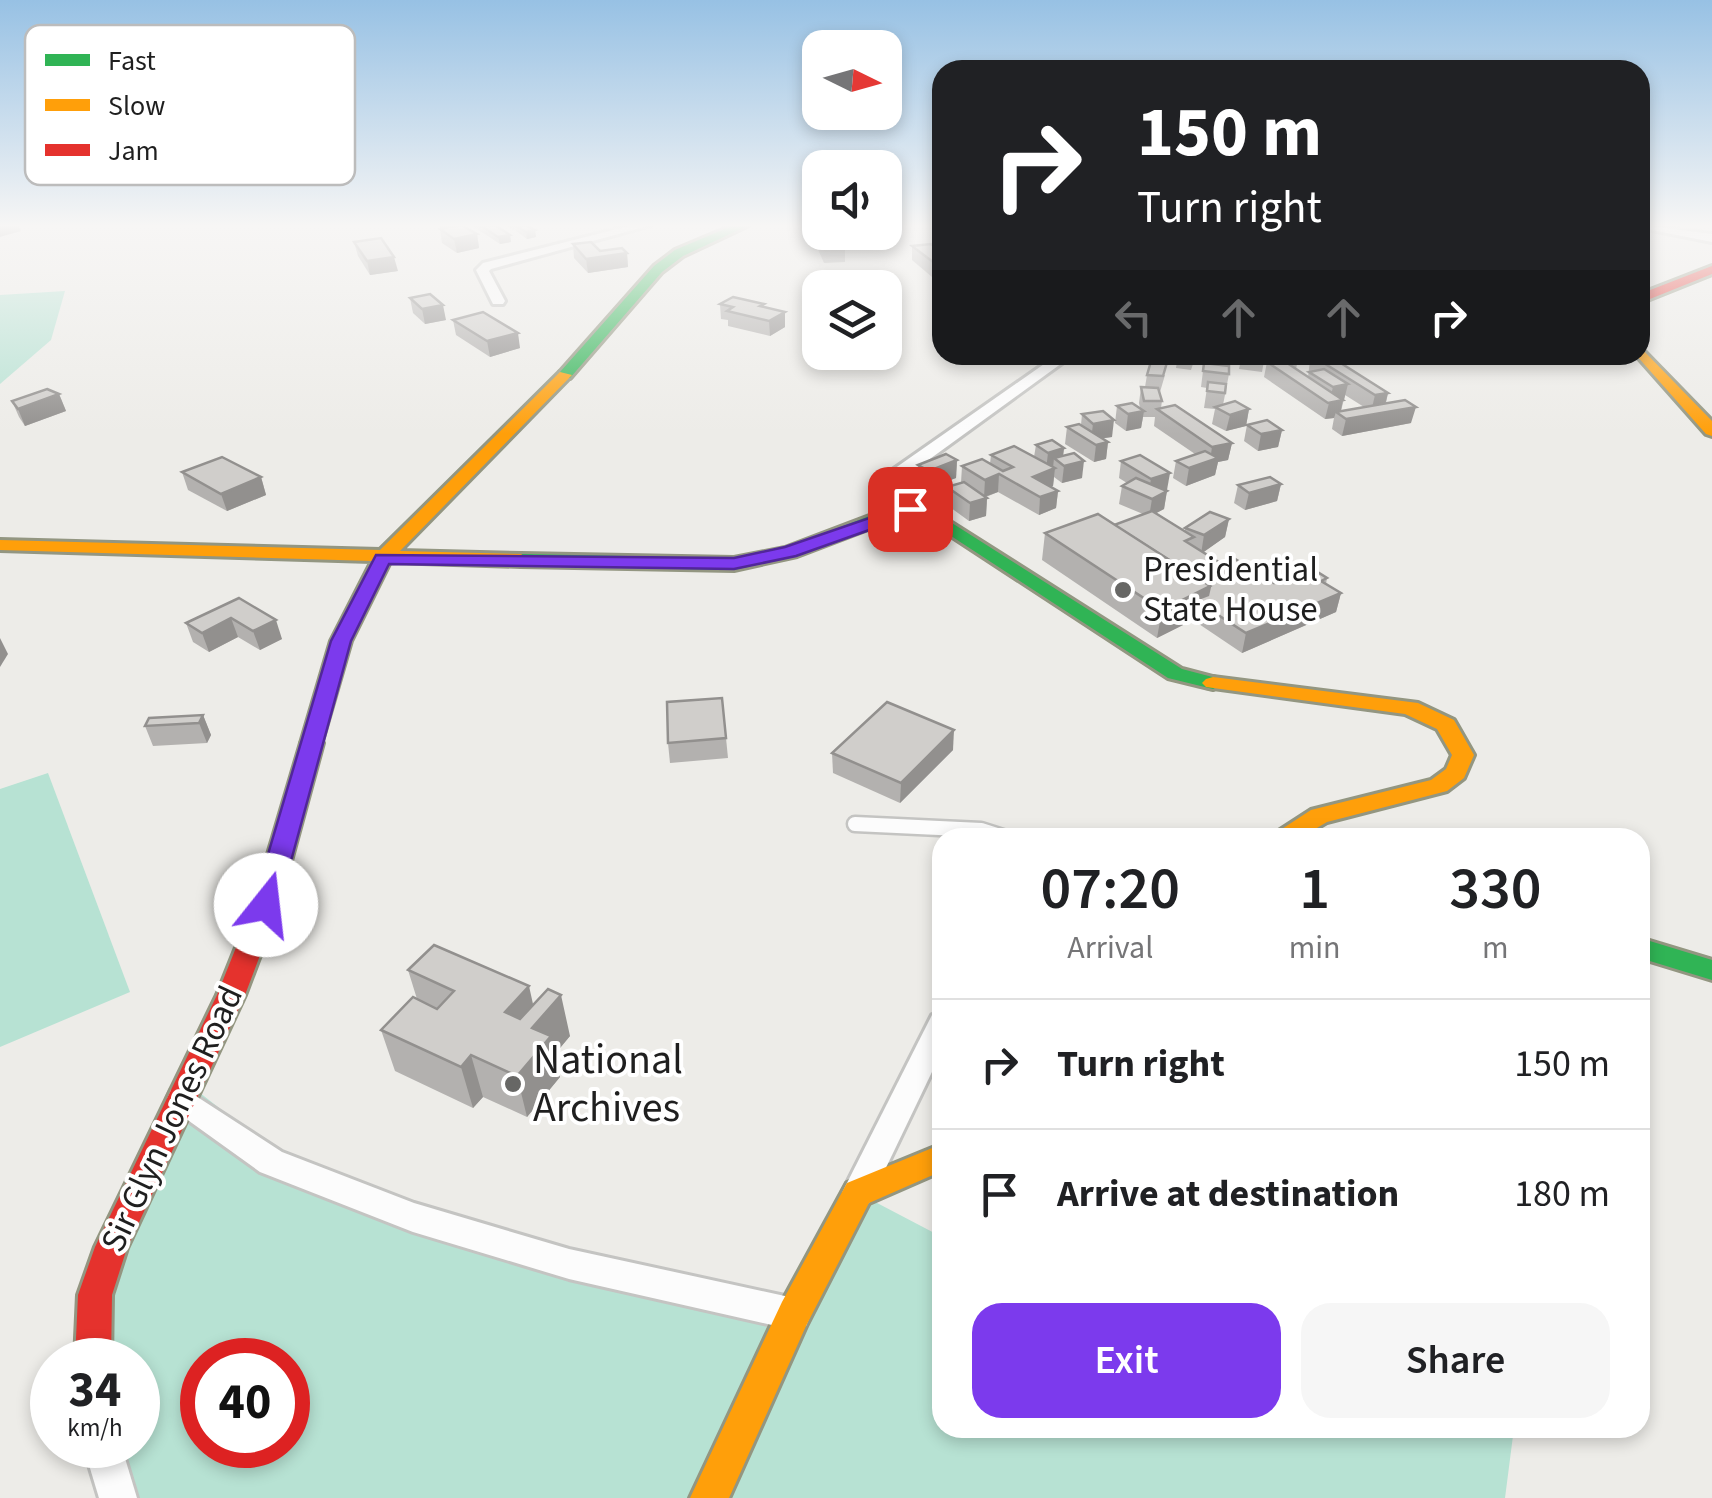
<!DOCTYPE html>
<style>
:root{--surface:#fff;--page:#f6f6f6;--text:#202124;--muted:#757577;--line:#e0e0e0;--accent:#7c3aed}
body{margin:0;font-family:"Source Sans 3",sans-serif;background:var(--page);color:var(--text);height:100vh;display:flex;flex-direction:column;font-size:38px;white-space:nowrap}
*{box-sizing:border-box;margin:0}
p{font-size:32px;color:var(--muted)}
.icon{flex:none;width:55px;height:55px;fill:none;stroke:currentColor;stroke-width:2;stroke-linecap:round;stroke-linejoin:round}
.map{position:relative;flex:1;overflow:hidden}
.details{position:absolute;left:932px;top:828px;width:718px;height:610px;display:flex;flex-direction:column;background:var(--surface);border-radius:30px;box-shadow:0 5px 15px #0003}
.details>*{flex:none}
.top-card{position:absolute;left:932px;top:60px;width:718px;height:305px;border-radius:30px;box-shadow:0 5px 15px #0003;background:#202124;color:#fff;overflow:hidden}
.needle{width:65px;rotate:95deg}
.tools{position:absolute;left:802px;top:30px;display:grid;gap:20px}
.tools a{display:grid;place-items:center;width:100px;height:100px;border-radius:20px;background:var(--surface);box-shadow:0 5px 15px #0003;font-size:50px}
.speed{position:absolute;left:30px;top:1338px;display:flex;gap:20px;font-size:50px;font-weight:700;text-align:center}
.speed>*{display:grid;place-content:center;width:130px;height:130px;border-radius:50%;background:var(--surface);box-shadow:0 5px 15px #0003;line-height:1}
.speed small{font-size:25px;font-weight:400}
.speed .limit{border:15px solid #d22;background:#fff;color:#111}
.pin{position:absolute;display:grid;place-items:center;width:85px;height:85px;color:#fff;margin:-42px;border-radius:20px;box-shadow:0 5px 15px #0006}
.me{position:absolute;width:110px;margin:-55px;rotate:16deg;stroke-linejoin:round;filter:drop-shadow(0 0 8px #0008)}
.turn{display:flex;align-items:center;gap:35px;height:210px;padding:0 40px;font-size:45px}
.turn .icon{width:130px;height:130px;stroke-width:2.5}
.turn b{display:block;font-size:70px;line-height:85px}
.lanes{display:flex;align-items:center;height:95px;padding:0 40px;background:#0003;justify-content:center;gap:50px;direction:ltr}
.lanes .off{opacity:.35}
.eta{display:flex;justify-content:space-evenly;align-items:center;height:170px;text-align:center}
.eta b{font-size:60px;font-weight:600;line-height:70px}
.cta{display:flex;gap:20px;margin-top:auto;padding:20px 40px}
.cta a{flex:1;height:115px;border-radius:30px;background:var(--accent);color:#fff;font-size:40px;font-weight:600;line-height:115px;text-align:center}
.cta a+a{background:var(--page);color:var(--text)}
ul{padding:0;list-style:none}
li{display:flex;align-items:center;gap:30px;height:130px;padding:0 40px;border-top:2px solid var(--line)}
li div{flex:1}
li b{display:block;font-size:38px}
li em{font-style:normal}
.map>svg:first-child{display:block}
.pitch{fill:#b7e2d3;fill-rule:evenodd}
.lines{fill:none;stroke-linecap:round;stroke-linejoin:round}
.lane-casing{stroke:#c4c4c2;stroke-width:19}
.street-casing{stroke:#c4c4c2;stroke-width:6}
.fast-casing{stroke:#939681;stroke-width:6}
.slow-casing{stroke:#939681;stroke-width:6}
.jam-casing{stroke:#939681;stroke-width:6}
.lane{stroke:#fcfcfc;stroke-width:14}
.street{fill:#fcfcfc;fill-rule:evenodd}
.fast{fill:#30b455;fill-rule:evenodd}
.slow{fill:#ff9f0a;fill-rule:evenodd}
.jam{fill:#e5322d;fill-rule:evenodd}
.wall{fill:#b3b1af;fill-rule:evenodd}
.shaded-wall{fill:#92908e}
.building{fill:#d0cecb;stroke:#92908e;stroke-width:2.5}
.route{fill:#7c3aed;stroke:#51269a;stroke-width:2.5}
.poi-dot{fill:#676765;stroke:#fff;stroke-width:4}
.labels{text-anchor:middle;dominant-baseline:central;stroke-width:8;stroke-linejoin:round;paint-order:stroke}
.poi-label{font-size:35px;fill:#1f1f1f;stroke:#fff;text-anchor:start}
.street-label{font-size:35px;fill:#1f1f1f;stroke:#fff}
.near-poi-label{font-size:42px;fill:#1f1f1f;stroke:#fff;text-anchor:start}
.key{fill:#fff;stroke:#bcbcbc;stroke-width:2.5}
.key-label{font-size:28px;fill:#1f1f1f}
</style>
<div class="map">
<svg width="1712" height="1498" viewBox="0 0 1712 1498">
<rect width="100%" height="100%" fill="#edece8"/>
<!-- pitch -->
<g class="pitch">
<polygon points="65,291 51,340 0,384 0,295"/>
<polygon points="48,773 130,992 0,1047 0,789"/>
<path d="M195,1089L288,1162L554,1257L794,1313L858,1193L942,1237V1428H1514L1505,1498H130L123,1445H138V1360H112L107,1321L147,1189ZM202,1360H288V1445H202Z"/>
</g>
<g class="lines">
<defs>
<polyline id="lane" points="855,824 981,830 1006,838"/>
<g id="street">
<polygon points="633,225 651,225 491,269 489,271 505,301 503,304 493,304 476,270 483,263"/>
<polygon points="1640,225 1712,234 1712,242 1642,228"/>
<polygon points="1057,355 1073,355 905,477 898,497 903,513 894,518 888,517 880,497 891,471"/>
<polygon points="942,1012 942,1051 869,1203 858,1207 847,1203 842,1193 847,1183 932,1015"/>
<polygon points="182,1087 282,1152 414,1203 569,1249 794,1298 806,1302 811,1314 806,1326 794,1330 569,1279 413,1232 260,1172 171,1108 167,1099 171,1090"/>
<polygon points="83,1445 121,1445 137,1498 99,1498"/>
</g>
<g id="fast">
<polygon points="734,225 749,225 683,256 662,272 570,378 560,378 560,372 654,266 675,250"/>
<polygon points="922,504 1182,669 1220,679 1224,683 1213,689 1168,678 919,515 897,518 797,556 734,570 521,566 512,560 521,554 734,558 785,548 888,509"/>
<polygon points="1640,938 1712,960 1712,980 1640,958"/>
</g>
<g id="slow">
<polygon points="1640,347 1712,421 1712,436 1706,434 1636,355 1640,355"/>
<polygon points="560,372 572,375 400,551 521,554 530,560 521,566 390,562 351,641 320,748 312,750 301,743 331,641 372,561 0,550 0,540 380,550"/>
<polygon points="1213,677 1418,703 1454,720 1474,755 1464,778 1447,791 1327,822 1300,838 1268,838 1311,810 1431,780 1446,769 1452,755 1437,729 1405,714 1206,687 1202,683 1206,679"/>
<polygon points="942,1144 942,1171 869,1203 806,1326 729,1498 690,1498 782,1302 847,1183"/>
</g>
<g id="jam">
<polygon points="1712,266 1712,274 1640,303 1640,294"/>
<polygon points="312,736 323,743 279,905 245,995 127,1248 112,1295 111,1360 75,1360 78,1295 95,1247 217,995 253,905 301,743"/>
</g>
</defs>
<!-- lane casing -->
<use href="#lane" class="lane-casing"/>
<!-- street casing -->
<use href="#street" class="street-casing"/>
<!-- fast casing -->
<use href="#fast" class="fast-casing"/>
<!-- slow casing -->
<use href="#slow" class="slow-casing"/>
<!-- jam casing -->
<use href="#jam" class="jam-casing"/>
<!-- lane -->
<use href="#lane" class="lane"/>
<!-- street -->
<use href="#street" class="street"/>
<!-- fast -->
<use href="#fast" class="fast"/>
<!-- slow -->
<use href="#slow" class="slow"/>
<!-- jam -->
<use href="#jam" class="jam"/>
</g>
<!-- wall -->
<g class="wall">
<polygon points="471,225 495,225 510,235 511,242 500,244"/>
<polygon points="506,225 526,225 535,230 536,237 527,239 516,231 515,229 513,230"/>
<polygon points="455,226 477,234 479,248 457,253 442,243 440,229"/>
<polygon points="816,234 845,248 845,262 824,263 817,247"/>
<polygon points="354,242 398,271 370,275 358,256"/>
<polygon points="573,244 600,251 627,253 628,267 588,273 574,258"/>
<polygon points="912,246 942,253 932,277 912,260"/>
<polygon points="410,298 446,320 425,324 413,313"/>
<polygon points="720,304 764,307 785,312 785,327 770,336 728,326 728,320 721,319"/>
<polygon points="453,320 520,348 490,357 456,335"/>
<polygon points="1178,355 1196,355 1191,370 1176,368"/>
<polygon points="1242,355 1265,355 1262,372 1239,369"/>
<path d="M1279,355H1299L1296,369L1308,377L1310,360L1303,359V355H1329L1388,393L1386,403L1411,423L1342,436L1332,429L1334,418L1325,419L1264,377L1267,362L1278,360ZM1345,395L1364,407L1341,411Z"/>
<polygon points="1204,363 1229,374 1223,405 1249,409 1246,426 1226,431 1212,424 1215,409 1204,408 1207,388 1201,387"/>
<polygon points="1147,375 1165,375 1160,392 1162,401 1161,408 1232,443 1228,460 1218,462 1215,475 1186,486 1173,478 1176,461 1195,454 1154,426 1155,417 1143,417 1141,428 1126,431 1115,423 1117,406 1140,408 1139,403 1141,387 1145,387"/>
<polygon points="59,394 66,411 25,426 19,417 12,401"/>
<polygon points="1082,414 1112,437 1103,438 1108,442 1106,459 1094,462 1065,444 1067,427 1081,425"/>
<polygon points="1247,425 1282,430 1278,447 1258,451 1244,441"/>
<polygon points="1036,445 1064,448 1063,456 1082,478 1062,483 1054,477 1053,486 1051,487 1058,491 1056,508 1039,515 998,492 986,497 987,498 986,516 969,521 947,505 947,487 961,483 962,466 990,464 991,455 1034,457"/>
<polygon points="1140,455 1167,490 1164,509 1156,513 1185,531 1185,528 1229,519 1225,537 1203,552 1222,564 1274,583 1327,578 1326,584 1341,593 1336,612 1242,653 1193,620 1157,638 1042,560 1045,533 1114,525 1143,514 1119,504 1122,486 1127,483 1119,478 1121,461"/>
<polygon points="957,460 956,478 928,488 917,482 918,465"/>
<polygon points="182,472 261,477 266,495 227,511 188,490"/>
<polygon points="1281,484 1277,501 1245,510 1234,503 1238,485"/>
<polygon points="239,598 282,639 260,650 238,637 209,652 193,642 186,623"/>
<polygon points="722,698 728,758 670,763 668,743"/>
<polygon points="203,715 211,735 207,743 153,746 145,726"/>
<polygon points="953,750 900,803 833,773 832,753"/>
<polygon points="408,970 533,1005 570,1036 555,1054 560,1077 527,1117 483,1097 473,1108 395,1071 381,1030 417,999"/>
</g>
<!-- shaded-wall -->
<g class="shaded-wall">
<polygon points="0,225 18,225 21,231 0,237"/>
<polygon points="535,230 536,237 527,239 526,232"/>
<polygon points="477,234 479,248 457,253 454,239"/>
<polygon points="510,235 511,242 500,244 498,237"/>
<polygon points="627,253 628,267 588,273 586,259"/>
<polygon points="394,257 398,271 370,275 367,261"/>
<polygon points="942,261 942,275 932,277 933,262"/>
<polygon points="443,305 446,320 425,324 422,309"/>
<polygon points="785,312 785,327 770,336 769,321"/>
<polygon points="518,333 520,348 490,357 487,341"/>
<polygon points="1348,384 1344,400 1340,401 1343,400 1340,415 1336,412 1334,418 1325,419 1333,387"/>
<polygon points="1388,393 1384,409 1371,412 1375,395"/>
<polygon points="59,394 66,411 25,426 18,409"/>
<polygon points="1416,407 1411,423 1342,436 1346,419"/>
<polygon points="1249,409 1246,426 1226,431 1230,415"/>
<polygon points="1144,411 1141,428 1126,431 1128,414"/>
<polygon points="1114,420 1112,437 1091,440 1093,424"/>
<polygon points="1282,430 1278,447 1258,451 1261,434"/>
<polygon points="1108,442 1106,459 1094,462 1096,445"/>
<polygon points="1232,443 1228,460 1218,462 1215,475 1186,486 1189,468 1210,461 1212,447"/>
<polygon points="1064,448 1062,464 1054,458 1053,468 1046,470 1048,453"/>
<polygon points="957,460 956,478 928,488 929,471"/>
<polygon points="1084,461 1082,478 1062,483 1064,466"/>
<polygon points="1055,468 1053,486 1033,494 1033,477"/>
<polygon points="1170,473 1167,490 1148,496 1151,479"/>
<polygon points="999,474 998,492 984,497 985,480"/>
<polygon points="261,477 266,495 227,511 221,494"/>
<polygon points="1281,484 1277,501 1245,510 1249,493"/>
<polygon points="1058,491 1056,508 1039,515 1040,497"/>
<polygon points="1167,491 1164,509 1149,517 1152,499"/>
<polygon points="987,498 986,516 969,521 970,503"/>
<polygon points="1229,519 1225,537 1201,554 1204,535"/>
<polygon points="1210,586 1206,607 1195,600 1192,619 1193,620 1157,638 1162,610"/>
<polygon points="1341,593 1336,612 1242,653 1246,633"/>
<polygon points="231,618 238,637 209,652 202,633"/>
<polygon points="276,620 282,639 260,650 253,631"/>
<polygon points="0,638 8,654 0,667"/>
<polygon points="203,715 211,735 207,743 199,723"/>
<polygon points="954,730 953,750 900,803 901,783"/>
<polygon points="529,986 537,1022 561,995 570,1036 555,1054 560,1077 527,1117 517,1076 505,1012"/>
<polygon points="471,1055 483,1097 473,1108 461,1067"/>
</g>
<!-- building -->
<g class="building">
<polygon points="441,225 455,225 455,226 442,229"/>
<polygon points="461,225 477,234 454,239 440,229"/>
<polygon points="480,225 495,225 510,235 498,237"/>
<polygon points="515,225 526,225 535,230 526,232"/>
<polygon points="837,232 845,248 824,249 816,234"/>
<polygon points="381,238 394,257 367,261 354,242"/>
<polygon points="591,242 600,251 622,248 627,253 586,259 573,244"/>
<polygon points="931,244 942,253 942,261 933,262 912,246"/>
<polygon points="430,294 443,305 422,309 410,298"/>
<polygon points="733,297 764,304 760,306 785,312 769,321 727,311 733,307 720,304"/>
<polygon points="483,312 518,333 487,341 453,320"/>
<polygon points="1279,355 1299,355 1298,359 1278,356"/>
<polygon points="1311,355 1328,355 1388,393 1375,395"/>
<polygon points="1152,358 1168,359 1163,376 1147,375"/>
<polygon points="1281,359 1343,400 1328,403 1267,362"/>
<polygon points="1204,363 1229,366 1229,374 1203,371"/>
<polygon points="1324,369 1348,384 1333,387 1309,372"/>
<polygon points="1208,382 1226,384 1225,393 1207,391"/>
<polygon points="1141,387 1158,388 1162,401 1144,401"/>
<polygon points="47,389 59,394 18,409 12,401"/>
<polygon points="1405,400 1416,407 1346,419 1336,412"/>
<polygon points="1235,401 1249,409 1230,415 1215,407"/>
<polygon points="1132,403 1144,411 1128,414 1117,406"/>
<polygon points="1175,405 1232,443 1212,447 1157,409"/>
<polygon points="1103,411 1114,420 1093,424 1082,414"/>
<polygon points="1267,420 1282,430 1261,434 1247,425"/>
<polygon points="1079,424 1108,442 1096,445 1067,427"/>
<polygon points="1052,440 1064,448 1048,453 1036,445"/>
<polygon points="1014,446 1055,468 1033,477 1058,491 1040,497 999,474 985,480 962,466 982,459 1003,471 1013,467 991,455"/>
<polygon points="1205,451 1218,458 1189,468 1176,461"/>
<polygon points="1074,453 1084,461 1064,466 1054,458"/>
<polygon points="946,454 957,460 929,471 918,465"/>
<polygon points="1140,455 1170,473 1151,479 1121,461"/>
<polygon points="222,457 261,477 221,494 182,472"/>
<polygon points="1270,477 1281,484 1249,493 1238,485"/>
<polygon points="1136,478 1167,491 1152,499 1122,486"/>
<polygon points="964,482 987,498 970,503 947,487"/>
<polygon points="1152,511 1194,537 1185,541 1222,564 1235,559 1274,583 1311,568 1327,578 1321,581 1341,593 1246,633 1195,600 1208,595 1210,586 1114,525"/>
<polygon points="1210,512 1229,519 1204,535 1185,528"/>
<polygon points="1098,514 1210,586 1162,610 1045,533"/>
<polygon points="239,598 276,620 253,631 231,618 202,633 186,623"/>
<polygon points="722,698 726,738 668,743 667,702"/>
<polygon points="887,702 954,730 901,783 832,753"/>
<polygon points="203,715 199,723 145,726 149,718"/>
<polygon points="434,945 529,986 505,1012 520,1019 548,989 561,995 532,1028 551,1036 517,1076 471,1055 461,1067 381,1030 413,997 437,1009 454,991 408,970"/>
</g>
<!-- sky -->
<linearGradient id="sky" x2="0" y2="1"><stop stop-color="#97c1e4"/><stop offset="0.52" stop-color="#f7f6f5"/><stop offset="1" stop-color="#f7f6f5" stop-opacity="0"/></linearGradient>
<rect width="1712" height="434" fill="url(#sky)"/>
<!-- route -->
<polygon class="route" points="910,504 917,505 917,513 796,556 734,569 389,564 351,641 279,905 275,912 257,912 253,905 331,641 376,555 734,558 785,547"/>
<!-- markers -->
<g class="poi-dot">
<circle cx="1123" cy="590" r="10"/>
<circle cx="513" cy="1084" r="10"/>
</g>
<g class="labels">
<!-- poi labels -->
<g class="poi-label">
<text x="1143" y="570">Presidential<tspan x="1143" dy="40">State House</tspan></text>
</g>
<!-- street labels -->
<g class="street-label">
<text transform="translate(172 1119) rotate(-65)">Sir Glyn Jones Road</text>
</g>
<!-- near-poi labels -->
<g class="near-poi-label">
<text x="533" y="1060">National<tspan x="533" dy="48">Archives</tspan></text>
</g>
</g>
<!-- legend -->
<rect x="25" y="25" width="330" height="160" rx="15" class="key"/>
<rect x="45" y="54" width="45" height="12" fill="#30b455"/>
<rect x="45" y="99" width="45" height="12" fill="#ff9f0a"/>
<rect x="45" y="144" width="45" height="12" fill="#e5322d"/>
<g class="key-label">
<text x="108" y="70">Fast</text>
<text x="108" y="115">Slow</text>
<text x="108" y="160">Jam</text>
</g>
</svg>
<div class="tools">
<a><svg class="needle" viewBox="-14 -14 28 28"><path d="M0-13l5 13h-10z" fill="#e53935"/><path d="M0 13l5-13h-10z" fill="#757577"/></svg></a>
<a><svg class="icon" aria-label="sound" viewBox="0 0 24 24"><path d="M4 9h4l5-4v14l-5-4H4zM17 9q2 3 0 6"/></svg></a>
<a><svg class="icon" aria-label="layers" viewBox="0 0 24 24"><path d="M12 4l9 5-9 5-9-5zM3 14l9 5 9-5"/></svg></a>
</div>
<div class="speed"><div>34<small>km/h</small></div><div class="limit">40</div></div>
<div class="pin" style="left:910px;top:509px;background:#d93025"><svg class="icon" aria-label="arrive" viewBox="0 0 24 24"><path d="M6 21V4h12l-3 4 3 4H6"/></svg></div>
<svg class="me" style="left:266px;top:905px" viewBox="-20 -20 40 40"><circle r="19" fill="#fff"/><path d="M0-13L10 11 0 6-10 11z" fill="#7c3aed"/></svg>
<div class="top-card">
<div class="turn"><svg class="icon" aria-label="right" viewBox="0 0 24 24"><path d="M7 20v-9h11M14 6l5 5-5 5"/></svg><div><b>150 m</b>Turn right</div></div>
<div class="lanes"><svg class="icon off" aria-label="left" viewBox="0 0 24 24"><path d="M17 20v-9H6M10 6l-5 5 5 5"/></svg><svg class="icon off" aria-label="ahead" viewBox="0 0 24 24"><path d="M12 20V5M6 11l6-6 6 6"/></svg><svg class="icon off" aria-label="ahead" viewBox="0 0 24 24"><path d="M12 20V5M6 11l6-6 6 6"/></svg><svg class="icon" aria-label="right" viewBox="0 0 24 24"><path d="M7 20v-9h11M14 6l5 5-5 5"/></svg></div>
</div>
<section class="details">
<div class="eta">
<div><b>07:20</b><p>Arrival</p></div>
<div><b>1</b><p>min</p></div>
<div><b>330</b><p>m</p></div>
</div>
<ul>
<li><svg class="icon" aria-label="right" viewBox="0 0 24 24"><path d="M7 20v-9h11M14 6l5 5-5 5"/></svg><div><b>Turn right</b></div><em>150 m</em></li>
<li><svg class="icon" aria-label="arrive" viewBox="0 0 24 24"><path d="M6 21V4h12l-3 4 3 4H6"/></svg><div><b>Arrive at destination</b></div><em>180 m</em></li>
</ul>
<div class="cta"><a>Exit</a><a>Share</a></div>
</section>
</div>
